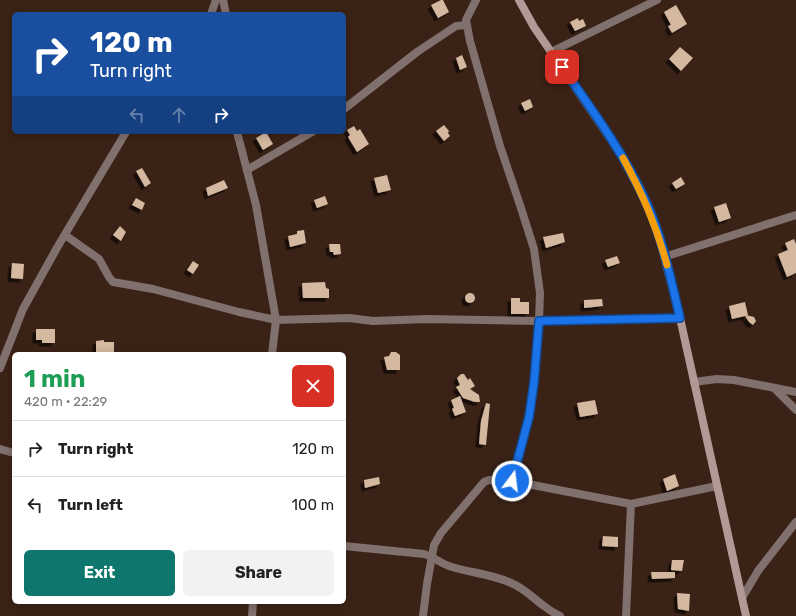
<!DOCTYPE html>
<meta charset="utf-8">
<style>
:root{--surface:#fff;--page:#f2f2f2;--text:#222;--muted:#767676;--line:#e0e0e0;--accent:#0f766e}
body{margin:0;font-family:Rubik,sans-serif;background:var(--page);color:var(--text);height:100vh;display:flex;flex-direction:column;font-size:15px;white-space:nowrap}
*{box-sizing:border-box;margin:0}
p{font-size:13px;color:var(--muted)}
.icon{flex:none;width:22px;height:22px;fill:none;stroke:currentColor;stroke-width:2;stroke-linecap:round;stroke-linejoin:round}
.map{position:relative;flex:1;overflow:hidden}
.drawer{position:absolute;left:12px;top:352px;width:334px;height:252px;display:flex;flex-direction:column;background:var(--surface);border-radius:6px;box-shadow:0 2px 10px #0003}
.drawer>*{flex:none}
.guide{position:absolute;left:12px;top:12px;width:334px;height:122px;border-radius:6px;box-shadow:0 2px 10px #0003;background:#1a4fa0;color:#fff;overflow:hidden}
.pin{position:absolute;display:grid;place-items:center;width:34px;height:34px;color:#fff;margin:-17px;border-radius:8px;box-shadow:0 2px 6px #0006}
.me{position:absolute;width:44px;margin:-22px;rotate:15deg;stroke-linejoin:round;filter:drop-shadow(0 0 3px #0008)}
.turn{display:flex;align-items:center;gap:14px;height:84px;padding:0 12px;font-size:18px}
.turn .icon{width:52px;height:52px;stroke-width:2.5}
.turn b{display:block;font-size:28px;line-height:34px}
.lanes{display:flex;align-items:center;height:38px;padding:0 12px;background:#0003;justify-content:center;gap:20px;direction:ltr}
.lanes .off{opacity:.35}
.round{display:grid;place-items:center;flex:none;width:42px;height:42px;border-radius:6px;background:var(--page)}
.headline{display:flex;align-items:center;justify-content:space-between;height:68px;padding:0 12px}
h1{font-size:24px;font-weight:700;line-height:30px;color:#1e9e55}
.action{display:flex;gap:8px;margin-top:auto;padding:8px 12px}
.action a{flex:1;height:46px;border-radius:6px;background:var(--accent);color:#fff;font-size:16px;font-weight:700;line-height:46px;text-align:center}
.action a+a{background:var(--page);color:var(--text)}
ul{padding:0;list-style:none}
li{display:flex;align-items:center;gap:12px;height:56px;padding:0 12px;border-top:1px solid var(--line)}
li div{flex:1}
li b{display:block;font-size:15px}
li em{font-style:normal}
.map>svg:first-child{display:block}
.building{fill:#d4b8a0;filter:url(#shadow)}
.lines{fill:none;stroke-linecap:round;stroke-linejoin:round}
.street{stroke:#80706e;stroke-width:8}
.secondary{stroke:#b29995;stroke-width:8}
.route-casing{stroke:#114b97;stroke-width:10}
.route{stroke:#1a73e8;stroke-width:7}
.slow{stroke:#f59e0b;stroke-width:7}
</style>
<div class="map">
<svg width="796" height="616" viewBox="0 0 796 616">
<defs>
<filter id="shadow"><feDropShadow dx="-3.5" dy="3.5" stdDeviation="0" flood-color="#0009"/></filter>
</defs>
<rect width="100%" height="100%" fill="#3b2216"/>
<!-- building -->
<g class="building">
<polygon points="441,0 443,0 449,12 438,18 431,5"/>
<polygon points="676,5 687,24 672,33 668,26 671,25 664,12"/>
<polygon points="578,18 579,21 583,19 586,26 575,31 570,22"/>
<polygon points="680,47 693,58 681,71 669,59"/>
<polygon points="462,55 467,67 460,70 456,58"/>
<polygon points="530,99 533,107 525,111 521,103"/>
<polygon points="444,125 449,131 448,133 450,136 444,141 436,131"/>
<polygon points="354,126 357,131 360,129 369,144 357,152 348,137 350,135 347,130"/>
<polygon points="266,132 273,144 263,150 256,138"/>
<polygon points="142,168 151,183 145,187 136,171"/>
<polygon points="387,175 391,190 378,193 374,178"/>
<polygon points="681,177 685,184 676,189 672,183"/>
<polygon points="224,180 228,188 208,196 206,188"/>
<polygon points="325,196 328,204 317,208 314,200"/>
<polygon points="136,198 145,203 142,210 132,205"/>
<polygon points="726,203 731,218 719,222 714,207"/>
<polygon points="120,226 126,232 121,241 113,235"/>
<polygon points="304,230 306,243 290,247 288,236 297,234 297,231"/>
<polygon points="563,233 565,242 546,248 543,237"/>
<polygon points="794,239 796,244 796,273 787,277 778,254 788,250 785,243"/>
<polygon points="329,244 340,244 341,254 334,255 333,252 330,252"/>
<polygon points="617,256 620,263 608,267 605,260"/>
<polygon points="193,261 199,265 193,274 187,270"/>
<polygon points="12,263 24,264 23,279 11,278"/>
<polygon points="325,282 326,288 329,289 329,298 303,298 302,283"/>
<circle cx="470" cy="298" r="5"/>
<polygon points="511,298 520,298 520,302 529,302 529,314 511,314"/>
<polygon points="602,299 603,306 584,308 584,300"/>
<polygon points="745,302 748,315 746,315 754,317 756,321 753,325 749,322 745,316 732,319 729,306"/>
<polygon points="36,329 55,329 55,343 42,343 42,340 36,340"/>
<polygon points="104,340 104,342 114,342 114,354 96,354 96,341"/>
<polygon points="391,352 396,352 400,355 400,370 387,370 384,357 389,356"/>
<polygon points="461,374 464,374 468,380 470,378 475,386 470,389 479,395 480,402 475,402 463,398 456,387 460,385 457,378"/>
<polygon points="460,396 466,412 455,416 452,409 454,408 451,400"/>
<polygon points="595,400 598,414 580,417 577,403"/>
<polygon points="486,403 490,404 486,445 479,444 481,421"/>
<polygon points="675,474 679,486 667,491 663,479"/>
<polygon points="379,477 380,484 365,488 364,480"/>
<polygon points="603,536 618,537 618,547 602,546"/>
<polygon points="672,560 684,560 682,571 671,570"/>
<polygon points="651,572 675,572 675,578 652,579"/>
<polygon points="677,593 690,594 689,611 678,609"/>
</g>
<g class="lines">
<!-- street -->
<g class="street">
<polyline points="223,0 226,14"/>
<polyline points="476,0 466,20 470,41 500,146 520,205 534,249 540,293 539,321 534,383 529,417 512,481 631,504 717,486"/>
<polyline points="211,14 216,0"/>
<polyline points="551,52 657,0"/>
<polyline points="344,109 417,52 456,26 466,25"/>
<polyline points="237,132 256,205 276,320 272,354"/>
<polyline points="247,170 312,132"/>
<polyline points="65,235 99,259 109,277 113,282 153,289 239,312 276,320 349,318 373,321 427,319 539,321 680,318"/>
<polyline points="664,257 796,215"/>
<polyline points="0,368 23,309 58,246 126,132"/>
<polyline points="694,382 717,379 734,380 796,392"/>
<polyline points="774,388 796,410"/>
<polyline points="0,449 14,453"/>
<path d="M344,546L424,554C434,557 441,564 452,567C471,573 492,574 511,583C524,588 533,598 544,606C549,610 554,613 560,616"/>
<polyline points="742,598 758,571 796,522"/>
<polyline points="252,616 253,602"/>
<polyline points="423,616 427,584 434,545 441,533 484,482 489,480 512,481"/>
<polyline points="626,616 631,504"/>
</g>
<!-- secondary -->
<polyline class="secondary" points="519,0 534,27 620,153 647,204 658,232 680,318 746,616"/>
</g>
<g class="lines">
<defs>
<path id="route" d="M512,481L529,417L534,383L539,321L680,318C671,280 663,240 647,204C625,155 593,111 562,67"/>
</defs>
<!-- route casing -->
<use href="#route" class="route-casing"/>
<!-- route -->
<use href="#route" class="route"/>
<!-- slow -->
<path class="slow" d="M623,158C643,195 656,225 667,265"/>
</g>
</svg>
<div class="pin" style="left:562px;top:67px;background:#d93025"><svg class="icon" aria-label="arrive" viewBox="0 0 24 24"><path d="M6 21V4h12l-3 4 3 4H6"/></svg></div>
<svg class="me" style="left:512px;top:481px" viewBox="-20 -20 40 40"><circle r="17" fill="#1a73e8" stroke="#fff" stroke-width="3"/><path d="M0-11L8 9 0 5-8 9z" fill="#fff"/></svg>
<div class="guide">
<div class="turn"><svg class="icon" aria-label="right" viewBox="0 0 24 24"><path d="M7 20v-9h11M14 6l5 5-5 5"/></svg><div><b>120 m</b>Turn right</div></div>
<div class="lanes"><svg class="icon off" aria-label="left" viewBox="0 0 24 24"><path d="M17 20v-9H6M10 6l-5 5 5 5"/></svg><svg class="icon off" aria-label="ahead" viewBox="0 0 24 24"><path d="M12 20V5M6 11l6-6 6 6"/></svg><svg class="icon" aria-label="right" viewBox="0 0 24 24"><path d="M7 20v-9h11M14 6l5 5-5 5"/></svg></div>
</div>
<section class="drawer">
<div class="headline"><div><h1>1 min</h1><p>420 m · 22:29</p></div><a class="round" style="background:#d93025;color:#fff"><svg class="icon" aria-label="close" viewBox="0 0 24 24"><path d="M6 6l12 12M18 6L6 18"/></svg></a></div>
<ul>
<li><svg class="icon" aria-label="right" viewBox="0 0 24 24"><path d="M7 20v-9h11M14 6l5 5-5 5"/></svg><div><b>Turn right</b></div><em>120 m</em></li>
<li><svg class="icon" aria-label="left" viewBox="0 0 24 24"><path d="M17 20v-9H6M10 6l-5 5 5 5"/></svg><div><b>Turn left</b></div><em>100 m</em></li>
</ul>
<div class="action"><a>Exit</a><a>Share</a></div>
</section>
</div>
